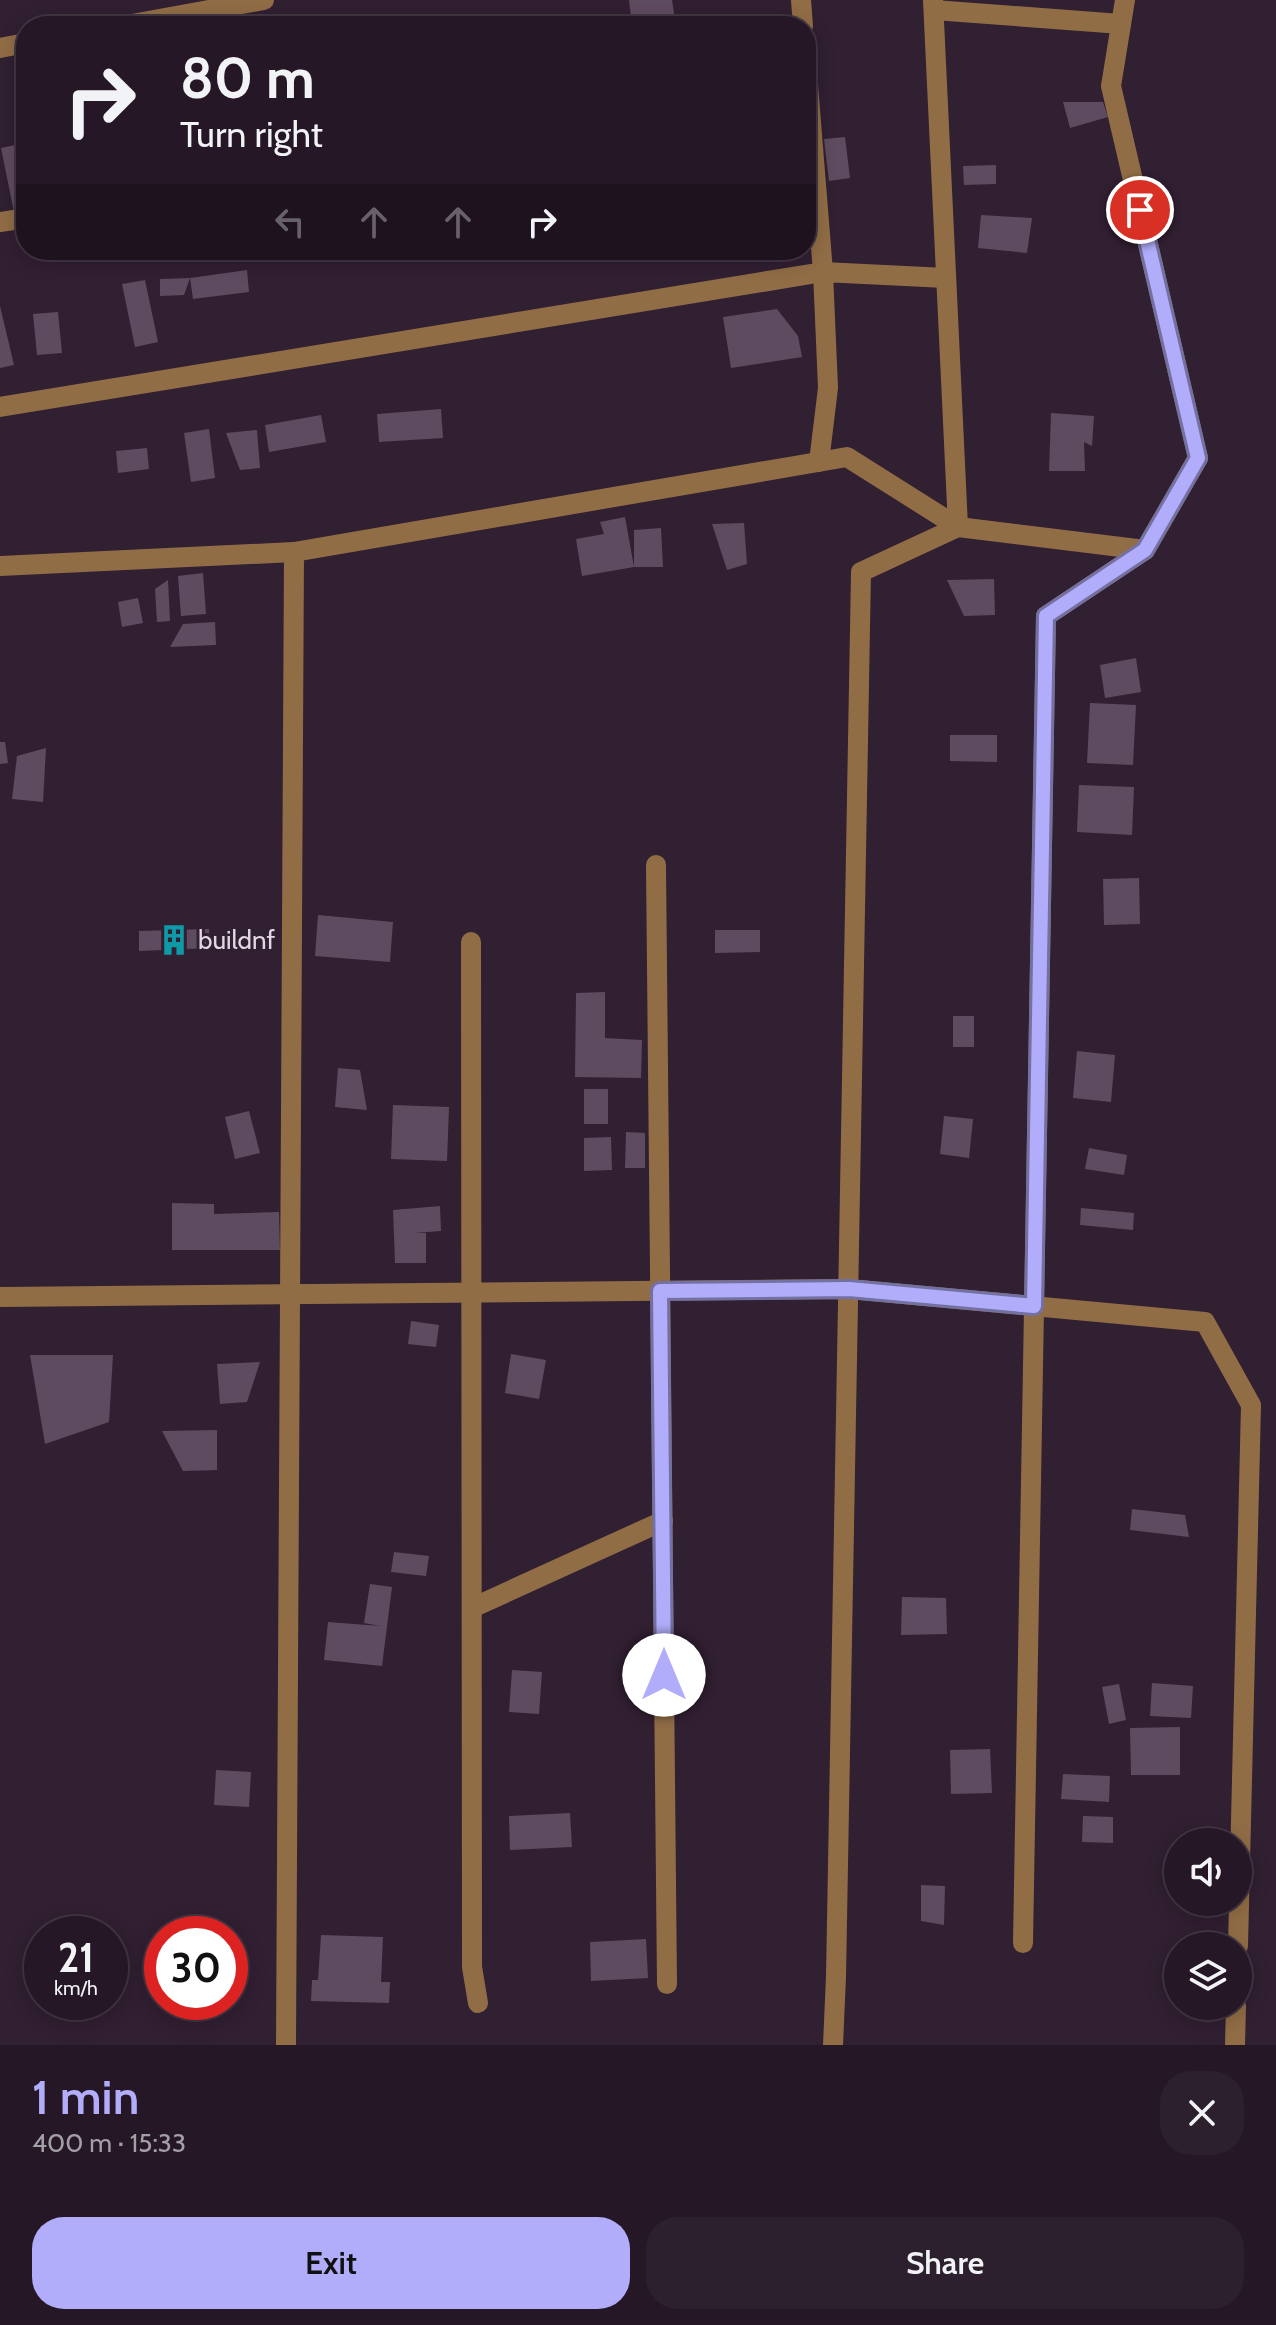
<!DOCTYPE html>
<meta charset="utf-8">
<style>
:root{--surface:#251726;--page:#2d202e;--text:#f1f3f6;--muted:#a39fa7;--line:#423643;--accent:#b1adfa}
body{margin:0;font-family:Cabin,sans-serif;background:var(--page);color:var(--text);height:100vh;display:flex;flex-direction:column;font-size:30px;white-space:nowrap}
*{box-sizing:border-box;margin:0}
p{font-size:26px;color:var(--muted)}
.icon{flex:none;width:44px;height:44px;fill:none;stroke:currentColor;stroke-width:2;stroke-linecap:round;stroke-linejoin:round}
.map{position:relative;height:2045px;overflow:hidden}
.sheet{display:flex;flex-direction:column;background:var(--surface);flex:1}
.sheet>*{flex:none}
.banner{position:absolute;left:16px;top:16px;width:800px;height:244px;border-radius:32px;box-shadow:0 4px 20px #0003,0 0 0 2px var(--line);background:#251726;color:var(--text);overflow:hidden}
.controls{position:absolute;left:1164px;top:1828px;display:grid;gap:16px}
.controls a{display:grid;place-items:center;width:88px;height:88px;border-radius:50%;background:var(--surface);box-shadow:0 4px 20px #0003,0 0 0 2px var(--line);font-size:40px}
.speed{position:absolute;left:24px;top:1916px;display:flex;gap:16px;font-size:40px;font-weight:700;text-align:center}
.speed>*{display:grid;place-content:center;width:104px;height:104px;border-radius:50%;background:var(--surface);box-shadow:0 4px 20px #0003,0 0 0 2px var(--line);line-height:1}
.speed small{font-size:20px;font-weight:400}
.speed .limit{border:12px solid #d22;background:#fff;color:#111}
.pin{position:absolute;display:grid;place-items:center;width:68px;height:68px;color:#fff;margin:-34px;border:4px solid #fff;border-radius:50%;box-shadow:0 2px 8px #0007}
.me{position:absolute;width:88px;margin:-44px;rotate:0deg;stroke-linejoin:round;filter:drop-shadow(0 0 6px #0008)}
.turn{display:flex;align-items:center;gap:28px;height:168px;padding:0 32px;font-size:36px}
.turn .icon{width:104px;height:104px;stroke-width:2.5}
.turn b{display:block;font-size:56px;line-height:68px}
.lanes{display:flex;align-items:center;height:76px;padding:0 32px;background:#0003;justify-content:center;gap:40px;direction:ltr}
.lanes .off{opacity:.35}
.round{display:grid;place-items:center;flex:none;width:84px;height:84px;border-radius:32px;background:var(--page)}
.headline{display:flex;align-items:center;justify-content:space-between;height:136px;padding:0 32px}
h1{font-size:48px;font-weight:600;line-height:60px;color:var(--accent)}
.primary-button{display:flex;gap:16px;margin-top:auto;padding:16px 32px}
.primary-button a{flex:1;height:92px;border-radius:32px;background:var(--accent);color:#111;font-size:32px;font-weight:600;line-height:92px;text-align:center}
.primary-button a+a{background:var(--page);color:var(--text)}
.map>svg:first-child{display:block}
.building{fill:#5f4b60}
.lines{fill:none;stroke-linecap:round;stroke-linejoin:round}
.minor{stroke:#916d46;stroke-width:20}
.route-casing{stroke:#7370a2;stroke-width:20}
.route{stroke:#b1adfa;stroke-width:14}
.labels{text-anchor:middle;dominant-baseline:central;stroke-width:6;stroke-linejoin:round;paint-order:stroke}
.poi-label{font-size:26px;fill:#e3d7e4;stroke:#311f32;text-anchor:start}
</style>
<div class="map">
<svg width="1276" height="2045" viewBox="0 0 1276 2045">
<rect width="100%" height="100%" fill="#311f32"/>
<!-- building -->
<g class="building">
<polygon points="629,0 672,0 676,26 632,26"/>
<polygon points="1063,102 1103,102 1108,117 1070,128"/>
<polygon points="845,137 850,178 829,181 824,139"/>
<polygon points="24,143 26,209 14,212 1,148"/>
<polygon points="996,165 996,184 964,185 963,166"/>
<polygon points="981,215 1032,218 1027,253 978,248"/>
<polygon points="350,250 374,250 374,253 351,256"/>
<polygon points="508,250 550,250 550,252 509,258"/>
<polygon points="247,270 249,292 193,299 190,278"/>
<polygon points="190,278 184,295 160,296 160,279"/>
<polygon points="145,280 158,342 135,347 122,284"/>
<polygon points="0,306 14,365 0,368"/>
<polygon points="777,309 798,336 802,357 731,368 723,317"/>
<polygon points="58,312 62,353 37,355 33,314"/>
<polygon points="441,409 443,438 379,442 377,414"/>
<polygon points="1051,413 1094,416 1092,446 1084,442 1085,471 1049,471"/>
<polygon points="321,415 326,442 269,452 265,425"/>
<polygon points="209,429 215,478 191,482 184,433"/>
<polygon points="257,430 260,468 240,470 226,433"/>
<polygon points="147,448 149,469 118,473 116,451"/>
<polygon points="625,517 634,567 634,530 661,528 663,567 634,567 582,576 576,539 604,534 600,522"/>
<polygon points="744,523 747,564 727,570 712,524"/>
<polygon points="203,573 206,614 181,616 178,576"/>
<polygon points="994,579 995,615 964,616 947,580"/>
<polygon points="168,580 170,621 157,622 155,589"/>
<polygon points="138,598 143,623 122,627 118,602"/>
<polygon points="215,622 216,645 170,647 183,624"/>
<polygon points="1136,658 1141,692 1105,698 1100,665"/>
<polygon points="1090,703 1136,705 1133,765 1087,763"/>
<polygon points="950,735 997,735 997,762 950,761"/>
<polygon points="0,742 5,742 8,763 0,764"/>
<polygon points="46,748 43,802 12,799 17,756"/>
<polygon points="1079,785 1134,787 1132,835 1077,832"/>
<polygon points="1139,878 1140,924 1104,925 1103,879"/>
<polygon points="318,915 393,922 390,962 315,956"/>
<polygon points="209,929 210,948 139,951 139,931"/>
<polygon points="715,930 760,930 760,952 715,953"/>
<polygon points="605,992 605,1038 642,1040 641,1078 575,1077 576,993"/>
<rect x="953" y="1016" width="21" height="31"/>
<polygon points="1077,1051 1115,1055 1111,1102 1073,1098"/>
<polygon points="338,1068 360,1070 367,1110 335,1107"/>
<rect x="584" y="1089" width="24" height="35"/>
<polygon points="393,1105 449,1107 447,1161 391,1159"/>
<polygon points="249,1111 260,1153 235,1159 225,1117"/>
<polygon points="944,1116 973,1119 969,1158 940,1154"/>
<polygon points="626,1132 645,1133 645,1168 625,1168"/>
<polygon points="611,1137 612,1170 584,1171 584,1138"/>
<polygon points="1089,1148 1127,1155 1124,1175 1085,1169"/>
<polygon points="172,1203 214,1204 214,1214 279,1212 280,1250 172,1250"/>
<polygon points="440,1206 441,1231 415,1233 426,1233 426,1263 395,1263 393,1210"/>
<polygon points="1081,1208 1134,1213 1133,1230 1080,1225"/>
<polygon points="411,1321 439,1325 436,1347 408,1344"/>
<polygon points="511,1354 546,1360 539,1399 505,1393"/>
<polygon points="30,1355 113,1355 109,1422 45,1444"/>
<polygon points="260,1362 247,1402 220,1404 217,1364"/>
<polygon points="217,1430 217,1470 183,1471 162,1431"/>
<polygon points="1132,1509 1185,1515 1189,1537 1130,1530"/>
<polygon points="394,1552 429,1556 426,1576 391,1572"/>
<polygon points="370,1584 392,1587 382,1666 324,1660 328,1622 380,1626 364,1623"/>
<polygon points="902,1597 946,1598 947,1634 901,1635"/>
<polygon points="512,1670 542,1672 539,1714 509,1712"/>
<polygon points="1152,1683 1193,1686 1191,1718 1150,1716"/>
<polygon points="1119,1684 1126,1720 1109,1724 1102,1687"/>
<polygon points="1180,1727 1180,1775 1131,1775 1130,1728"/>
<polygon points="990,1749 992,1793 951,1794 950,1750"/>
<polygon points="216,1770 251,1772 249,1807 214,1805"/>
<polygon points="1063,1774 1110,1776 1109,1802 1061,1799"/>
<polygon points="570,1813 572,1847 510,1850 509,1816"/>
<polygon points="1083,1816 1113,1817 1113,1843 1082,1842"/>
<polygon points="921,1885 945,1886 944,1925 921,1921"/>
<polygon points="321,1935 383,1937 381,1982 390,1982 389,2003 311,2001 312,1980 318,1980"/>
<polygon points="646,1939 648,1978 591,1981 590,1942"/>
</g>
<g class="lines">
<!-- minor -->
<g class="minor">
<polyline points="801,0 803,26"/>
<polyline points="934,10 1121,24"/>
<polyline points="121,26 264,0"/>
<polyline points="0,48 26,43"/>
<polyline points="0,222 26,218"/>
<polyline points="0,407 823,272 806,60"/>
<polyline points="819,462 828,388 823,272 946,278"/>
<polyline points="0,566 294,552"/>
<polyline points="656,865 667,1984"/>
<polyline points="471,942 472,1967 478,2003"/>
<polyline points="0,1297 849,1289 1205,1322 1251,1405 1238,1946"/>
<polyline points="472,1608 663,1521"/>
<polyline points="1023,1943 1046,616 1145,550 1198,458 1111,86 1125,0"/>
<polyline points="286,2045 294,552 847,457 958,527 1145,550"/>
<polyline points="833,2045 836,1977 861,572 958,527 933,0"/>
<polyline points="1235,2045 1236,2006"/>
</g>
</g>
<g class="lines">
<defs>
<polyline id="route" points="664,1675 660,1291 849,1289 1034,1306 1046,616 1145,550 1198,458 1140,210"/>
</defs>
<!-- route casing -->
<use href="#route" class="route-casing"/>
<!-- route -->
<use href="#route" class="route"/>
</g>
<!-- icons -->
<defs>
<symbol id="building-bare" viewBox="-9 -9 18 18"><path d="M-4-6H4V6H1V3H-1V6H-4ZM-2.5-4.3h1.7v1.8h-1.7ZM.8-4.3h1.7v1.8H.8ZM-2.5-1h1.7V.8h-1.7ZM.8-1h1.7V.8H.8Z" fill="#0f9aa8" stroke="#311f32" stroke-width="2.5" paint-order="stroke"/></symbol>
</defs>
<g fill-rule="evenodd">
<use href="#building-bare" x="152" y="918" width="44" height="44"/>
</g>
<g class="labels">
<!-- poi labels -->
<g class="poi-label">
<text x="198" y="940">buildnf</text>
</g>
</g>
</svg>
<div class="controls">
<a><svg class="icon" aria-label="sound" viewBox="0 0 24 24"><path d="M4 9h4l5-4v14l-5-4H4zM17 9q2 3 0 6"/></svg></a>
<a><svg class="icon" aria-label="layers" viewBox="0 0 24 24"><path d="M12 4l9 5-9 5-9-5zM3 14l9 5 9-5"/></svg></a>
</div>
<div class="speed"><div>21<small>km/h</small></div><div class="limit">30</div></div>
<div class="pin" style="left:1140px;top:210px;background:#d93025"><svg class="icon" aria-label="arrive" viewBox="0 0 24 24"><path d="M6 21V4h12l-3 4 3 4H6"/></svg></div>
<svg class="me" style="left:664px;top:1675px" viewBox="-20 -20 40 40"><circle r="19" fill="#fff"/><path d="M0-13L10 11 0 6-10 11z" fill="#b1adfa"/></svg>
<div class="banner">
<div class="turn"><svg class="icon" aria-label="right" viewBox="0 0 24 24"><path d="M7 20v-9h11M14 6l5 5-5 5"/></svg><div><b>80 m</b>Turn right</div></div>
<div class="lanes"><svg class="icon off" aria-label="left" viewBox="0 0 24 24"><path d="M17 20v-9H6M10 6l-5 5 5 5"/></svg><svg class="icon off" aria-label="ahead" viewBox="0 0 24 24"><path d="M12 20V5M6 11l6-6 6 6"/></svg><svg class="icon off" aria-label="ahead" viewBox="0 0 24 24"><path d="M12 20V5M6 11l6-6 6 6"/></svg><svg class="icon" aria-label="right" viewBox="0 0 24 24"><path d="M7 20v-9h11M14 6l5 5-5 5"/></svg></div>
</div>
</div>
<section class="sheet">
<div class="headline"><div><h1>1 min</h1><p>400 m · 15:33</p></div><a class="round"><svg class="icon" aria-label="close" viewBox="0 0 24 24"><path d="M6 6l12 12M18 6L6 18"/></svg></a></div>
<div class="primary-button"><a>Exit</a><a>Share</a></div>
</section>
